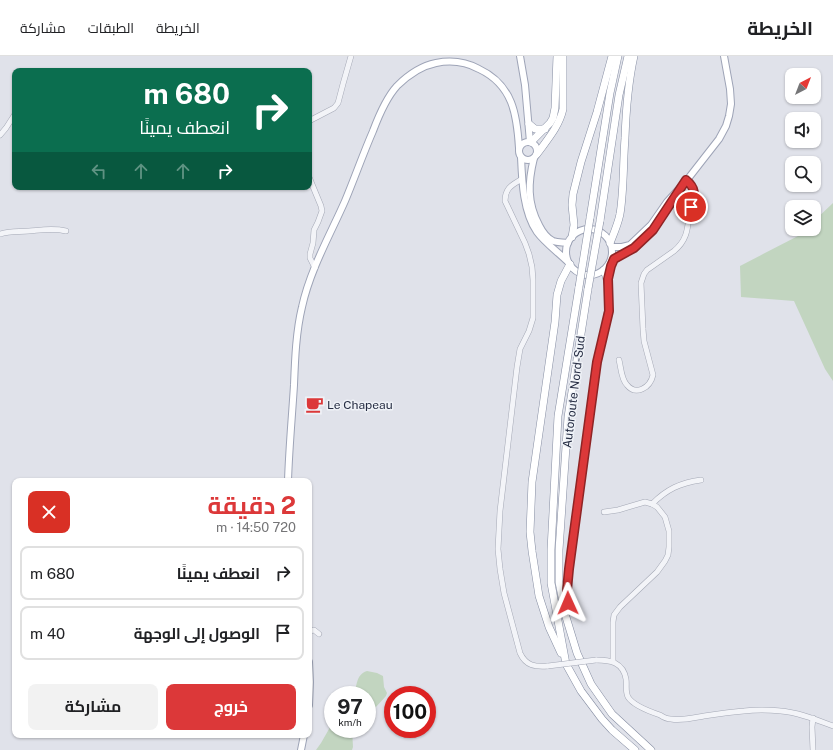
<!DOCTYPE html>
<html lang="ar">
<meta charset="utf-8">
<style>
:root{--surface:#fff;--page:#f2f2f2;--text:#202124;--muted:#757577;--line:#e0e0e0;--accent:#dc3839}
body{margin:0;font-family:"Public Sans",Cairo,sans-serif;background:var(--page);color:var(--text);direction:rtl;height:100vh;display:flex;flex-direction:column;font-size:15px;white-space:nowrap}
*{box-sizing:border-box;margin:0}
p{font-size:13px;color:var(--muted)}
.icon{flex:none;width:22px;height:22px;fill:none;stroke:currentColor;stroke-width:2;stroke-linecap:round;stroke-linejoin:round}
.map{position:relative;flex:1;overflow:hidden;direction:ltr}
.sheet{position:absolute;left:12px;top:422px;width:300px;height:260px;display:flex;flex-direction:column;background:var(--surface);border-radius:8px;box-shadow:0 1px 3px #0004;direction:rtl}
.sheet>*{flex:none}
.hud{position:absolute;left:12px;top:12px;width:300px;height:122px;border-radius:8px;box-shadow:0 1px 3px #0004;direction:rtl;background:#0b6e4f;color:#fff;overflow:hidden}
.needle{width:26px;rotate:42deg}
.controls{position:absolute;left:785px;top:12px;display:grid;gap:8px}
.controls a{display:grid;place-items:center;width:36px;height:36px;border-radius:8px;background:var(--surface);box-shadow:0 1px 3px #0004;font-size:20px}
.speed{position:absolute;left:324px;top:630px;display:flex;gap:8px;font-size:20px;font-weight:700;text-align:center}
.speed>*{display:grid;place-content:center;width:52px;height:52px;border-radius:50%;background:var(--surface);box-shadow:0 1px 3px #0004;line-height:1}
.speed small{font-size:10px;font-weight:400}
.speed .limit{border:6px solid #d22;background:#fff;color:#111}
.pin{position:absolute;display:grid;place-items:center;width:34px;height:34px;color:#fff;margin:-17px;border:2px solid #fff;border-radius:50%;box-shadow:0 1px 4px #0007}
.me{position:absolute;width:44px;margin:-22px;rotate:359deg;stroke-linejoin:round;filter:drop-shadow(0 0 3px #0008)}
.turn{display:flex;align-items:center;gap:14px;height:84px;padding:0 16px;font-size:18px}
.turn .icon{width:52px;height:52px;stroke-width:2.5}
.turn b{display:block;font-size:28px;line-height:34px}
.lanes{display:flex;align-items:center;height:38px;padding:0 16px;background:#0003;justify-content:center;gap:20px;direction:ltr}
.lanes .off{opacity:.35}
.round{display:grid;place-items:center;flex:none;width:42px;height:42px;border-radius:8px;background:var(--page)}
.summary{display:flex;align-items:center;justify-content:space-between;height:68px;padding:0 16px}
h1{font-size:24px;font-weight:700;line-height:30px;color:var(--accent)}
.action{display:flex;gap:8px;margin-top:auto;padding:8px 16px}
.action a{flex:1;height:46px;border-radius:8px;background:var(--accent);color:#fff;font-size:16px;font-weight:700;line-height:46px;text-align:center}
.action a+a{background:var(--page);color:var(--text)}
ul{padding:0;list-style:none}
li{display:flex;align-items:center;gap:12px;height:54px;margin:0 8px 6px;padding:0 8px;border:2px solid var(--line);border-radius:8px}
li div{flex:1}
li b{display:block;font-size:15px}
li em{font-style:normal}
header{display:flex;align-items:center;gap:24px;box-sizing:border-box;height:56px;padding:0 20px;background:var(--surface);border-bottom:1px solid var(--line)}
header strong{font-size:19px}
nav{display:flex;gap:22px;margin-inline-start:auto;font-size:14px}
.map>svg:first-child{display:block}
.green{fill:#c2d5c0}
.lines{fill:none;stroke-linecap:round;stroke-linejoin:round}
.minor-casing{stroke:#a4a8b5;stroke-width:6}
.major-casing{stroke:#9ea4b7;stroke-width:8}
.highway-casing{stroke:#858da2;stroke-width:8}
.minor{stroke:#f3f4f8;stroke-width:5}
.major{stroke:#fff;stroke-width:6}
.highway{stroke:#fff;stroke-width:7}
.minor-bridge-casing{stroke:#a4a8b5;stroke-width:6;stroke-linecap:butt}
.highway-bridge-casing{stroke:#858da2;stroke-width:8;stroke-linecap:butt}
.minor-bridge{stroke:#f3f4f8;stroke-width:5}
.highway-bridge{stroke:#fff;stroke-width:7}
.route-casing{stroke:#8f2425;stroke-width:10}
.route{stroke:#dc3839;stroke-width:7}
.labels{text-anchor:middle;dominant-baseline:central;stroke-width:3;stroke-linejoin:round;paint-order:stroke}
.street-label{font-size:12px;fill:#262d43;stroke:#eff2f7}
.poi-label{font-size:12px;fill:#262d43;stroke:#eff2f7;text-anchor:start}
</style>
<header>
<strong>الخريطة</strong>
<nav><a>الخريطة</a><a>الطبقات</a><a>مشاركة</a></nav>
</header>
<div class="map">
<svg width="833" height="694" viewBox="0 0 833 694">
<rect width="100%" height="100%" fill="#e0e2ea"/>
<!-- green -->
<g class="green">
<polygon points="833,147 833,325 825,313 794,245 741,241 740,210 798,180 806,173 814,173 814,165"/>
<path d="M367,615L377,617L383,620L384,631L387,637L386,640L375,652L372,654L367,655V639H353C358,630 355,619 367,615Z"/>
<polygon points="333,666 333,673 352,673 353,691 352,694 316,694 321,687"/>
</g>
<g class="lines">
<defs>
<g id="minor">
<polyline points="309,65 334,52 338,47 343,28 351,0"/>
<polyline points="0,79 6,72 15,58"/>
<polyline points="309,121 321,150 322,155 318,166 314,174 313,187 310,198 310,202 315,212"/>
<path d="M522,123C512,129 505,132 505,145L525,187L529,198L532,211L533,224V262L529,275L520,293L517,311L500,455L498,493L500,513L504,537L520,597C526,610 535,611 548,610"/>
<path d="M0,178C10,175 19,176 29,175C42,174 53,172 66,175"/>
<path d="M619,304C621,311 621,323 627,329C636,340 650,332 653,319L644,285L643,273L641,227L644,218L647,214L674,195C690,182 687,168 691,149C692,145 695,141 694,137C694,132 690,127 687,124"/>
<path d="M652,448C667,433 680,427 701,424"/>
<polyline points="604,456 618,454 645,446 652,448 657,451 665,461 669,475 669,491 668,499 665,505 657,516 620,551 614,559 613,566 613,605"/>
<polyline points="309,575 314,574 319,578"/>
<path d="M596,604C610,604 623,606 626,623C627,629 625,635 628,641C633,649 651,656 660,659C663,661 667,663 671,663C682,665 693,662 704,660C717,658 730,656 744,655C760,653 782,654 798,658C810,661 822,666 833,670"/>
<polyline points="813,662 812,671 813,694"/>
</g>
<g id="major">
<polyline points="520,0 525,29 530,86"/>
<circle cx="528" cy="95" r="9"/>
<path d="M521,101C522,124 523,156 537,176C545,187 558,196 568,206"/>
<path d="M534,102C528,126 527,147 539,169C542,175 547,182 553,185C558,187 563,186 568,187"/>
<circle cx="589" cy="196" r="23"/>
<polyline points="612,191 622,191 630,189 651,169 667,146 687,124 719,83 726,70 729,60 731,48 730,33 724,0"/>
<polyline points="610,206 633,192 653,174 661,162"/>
<path d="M288,425C289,393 292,361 294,329C295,303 296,276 302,251C310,214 330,179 345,145C355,121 363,98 373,75C379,59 386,42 397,30C408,19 421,10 436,7C451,4 466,6 479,13C513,29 517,59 519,92"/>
<polyline points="309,606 310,626 309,649"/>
<polyline points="301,694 304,679"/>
</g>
<g id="highway">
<polyline points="529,68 535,73 545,73"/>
<polyline points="531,86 550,67 553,62 555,52 557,0"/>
<path d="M537,98C547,84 559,71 563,53V0"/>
<polyline points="590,162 610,37 618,0"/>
<polyline points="600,165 619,39 628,0"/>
<polyline points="572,181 574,169 572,149 573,138 581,106 597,56 612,0"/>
<path d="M610,187C614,177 618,168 620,158C624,133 623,107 625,82C626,54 628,27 634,0"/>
<polyline points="579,231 558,360 551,494 551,527 566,608 581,635 602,663 612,674 635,694"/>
<polyline points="588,233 568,361 559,494 559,526 566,561 577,597 591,628 612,658 651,694"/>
<path d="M568,554L567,534L569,513C578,447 587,381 596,315C601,281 617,247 604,214"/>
<polyline points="561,597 549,571 539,540 532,495 530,476 532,426 555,266 557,239 561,225 570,208"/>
</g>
</defs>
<!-- minor casing -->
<use href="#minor" class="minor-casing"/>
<!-- major casing -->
<use href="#major" class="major-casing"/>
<!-- highway casing -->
<use href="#highway" class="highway-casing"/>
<!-- minor -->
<use href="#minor" class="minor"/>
<!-- major -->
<use href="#major" class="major"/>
<!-- highway -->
<use href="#highway" class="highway"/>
<defs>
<polyline id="minor-bridge" points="548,610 596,604"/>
<g id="highway-bridge">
<polyline points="579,231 590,162"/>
<polyline points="588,233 600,165"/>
</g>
</defs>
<!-- minor-bridge casing -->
<use href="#minor-bridge" class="minor-bridge-casing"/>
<!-- highway-bridge casing -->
<use href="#highway-bridge" class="highway-bridge-casing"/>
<!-- minor-bridge -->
<use href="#minor-bridge" class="minor-bridge"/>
<!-- highway-bridge -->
<use href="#highway-bridge" class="highway-bridge"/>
</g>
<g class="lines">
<defs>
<path id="route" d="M568,547L567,534L569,513L597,306L609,255L608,223L611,210L614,203L634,192L653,174L686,124C697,133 694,139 691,151"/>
</defs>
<!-- route casing -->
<use href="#route" class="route-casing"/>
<!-- route -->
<use href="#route" class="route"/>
</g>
<!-- icons -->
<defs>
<symbol id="cafe-bare" viewBox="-9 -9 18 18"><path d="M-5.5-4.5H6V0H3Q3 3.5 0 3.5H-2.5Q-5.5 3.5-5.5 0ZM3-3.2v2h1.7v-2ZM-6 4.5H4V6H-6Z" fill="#dc3839" stroke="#eff2f7" stroke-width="2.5" paint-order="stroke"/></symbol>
</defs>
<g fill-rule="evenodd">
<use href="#cafe-bare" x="302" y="336" width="25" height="25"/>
</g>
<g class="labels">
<!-- street labels -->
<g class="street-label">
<text transform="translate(574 336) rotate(-83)">Autoroute Nord-Sud</text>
</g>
<!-- poi labels -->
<g class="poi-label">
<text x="327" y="349">Le Chapeau</text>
</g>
</g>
</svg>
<div class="controls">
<a><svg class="needle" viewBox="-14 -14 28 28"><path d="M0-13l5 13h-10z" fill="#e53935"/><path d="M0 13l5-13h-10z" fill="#757577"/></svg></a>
<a><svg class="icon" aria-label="sound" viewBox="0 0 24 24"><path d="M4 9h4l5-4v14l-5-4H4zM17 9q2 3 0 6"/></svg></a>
<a><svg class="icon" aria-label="search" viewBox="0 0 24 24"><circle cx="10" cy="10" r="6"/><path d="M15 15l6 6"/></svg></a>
<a><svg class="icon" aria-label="layers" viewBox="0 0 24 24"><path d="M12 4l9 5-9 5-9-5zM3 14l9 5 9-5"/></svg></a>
</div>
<div class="speed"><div>97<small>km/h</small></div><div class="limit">100</div></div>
<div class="pin" style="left:691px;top:151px;background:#d93025"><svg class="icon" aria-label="arrive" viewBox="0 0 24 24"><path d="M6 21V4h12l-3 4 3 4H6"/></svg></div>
<svg class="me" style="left:568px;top:547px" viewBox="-20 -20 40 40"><path d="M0-17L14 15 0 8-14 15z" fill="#dc3839" stroke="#fff" stroke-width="4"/></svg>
<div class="hud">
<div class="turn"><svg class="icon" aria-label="right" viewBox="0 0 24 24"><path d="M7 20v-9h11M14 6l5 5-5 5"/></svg><div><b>680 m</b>انعطف يمينًا</div></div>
<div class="lanes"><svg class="icon off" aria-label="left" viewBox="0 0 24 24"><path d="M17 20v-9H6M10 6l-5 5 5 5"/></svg><svg class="icon off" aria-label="ahead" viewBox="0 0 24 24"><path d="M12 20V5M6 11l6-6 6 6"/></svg><svg class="icon off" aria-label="ahead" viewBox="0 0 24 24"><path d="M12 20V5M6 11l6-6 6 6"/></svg><svg class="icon" aria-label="right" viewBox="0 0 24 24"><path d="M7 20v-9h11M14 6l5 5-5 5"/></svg></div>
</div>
<section class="sheet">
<div class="summary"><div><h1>2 دقيقة</h1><p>720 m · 14:50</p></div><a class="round" style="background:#d93025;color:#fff"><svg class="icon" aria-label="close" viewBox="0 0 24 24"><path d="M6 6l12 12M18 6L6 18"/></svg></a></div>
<ul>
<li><svg class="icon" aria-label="right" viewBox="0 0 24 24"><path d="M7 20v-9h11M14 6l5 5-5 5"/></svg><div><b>انعطف يمينًا</b></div><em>680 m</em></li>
<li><svg class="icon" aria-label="arrive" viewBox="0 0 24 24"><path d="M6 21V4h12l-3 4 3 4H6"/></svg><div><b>الوصول إلى الوجهة</b></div><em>40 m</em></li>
</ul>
<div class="action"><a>خروج</a><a>مشاركة</a></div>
</section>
</div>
